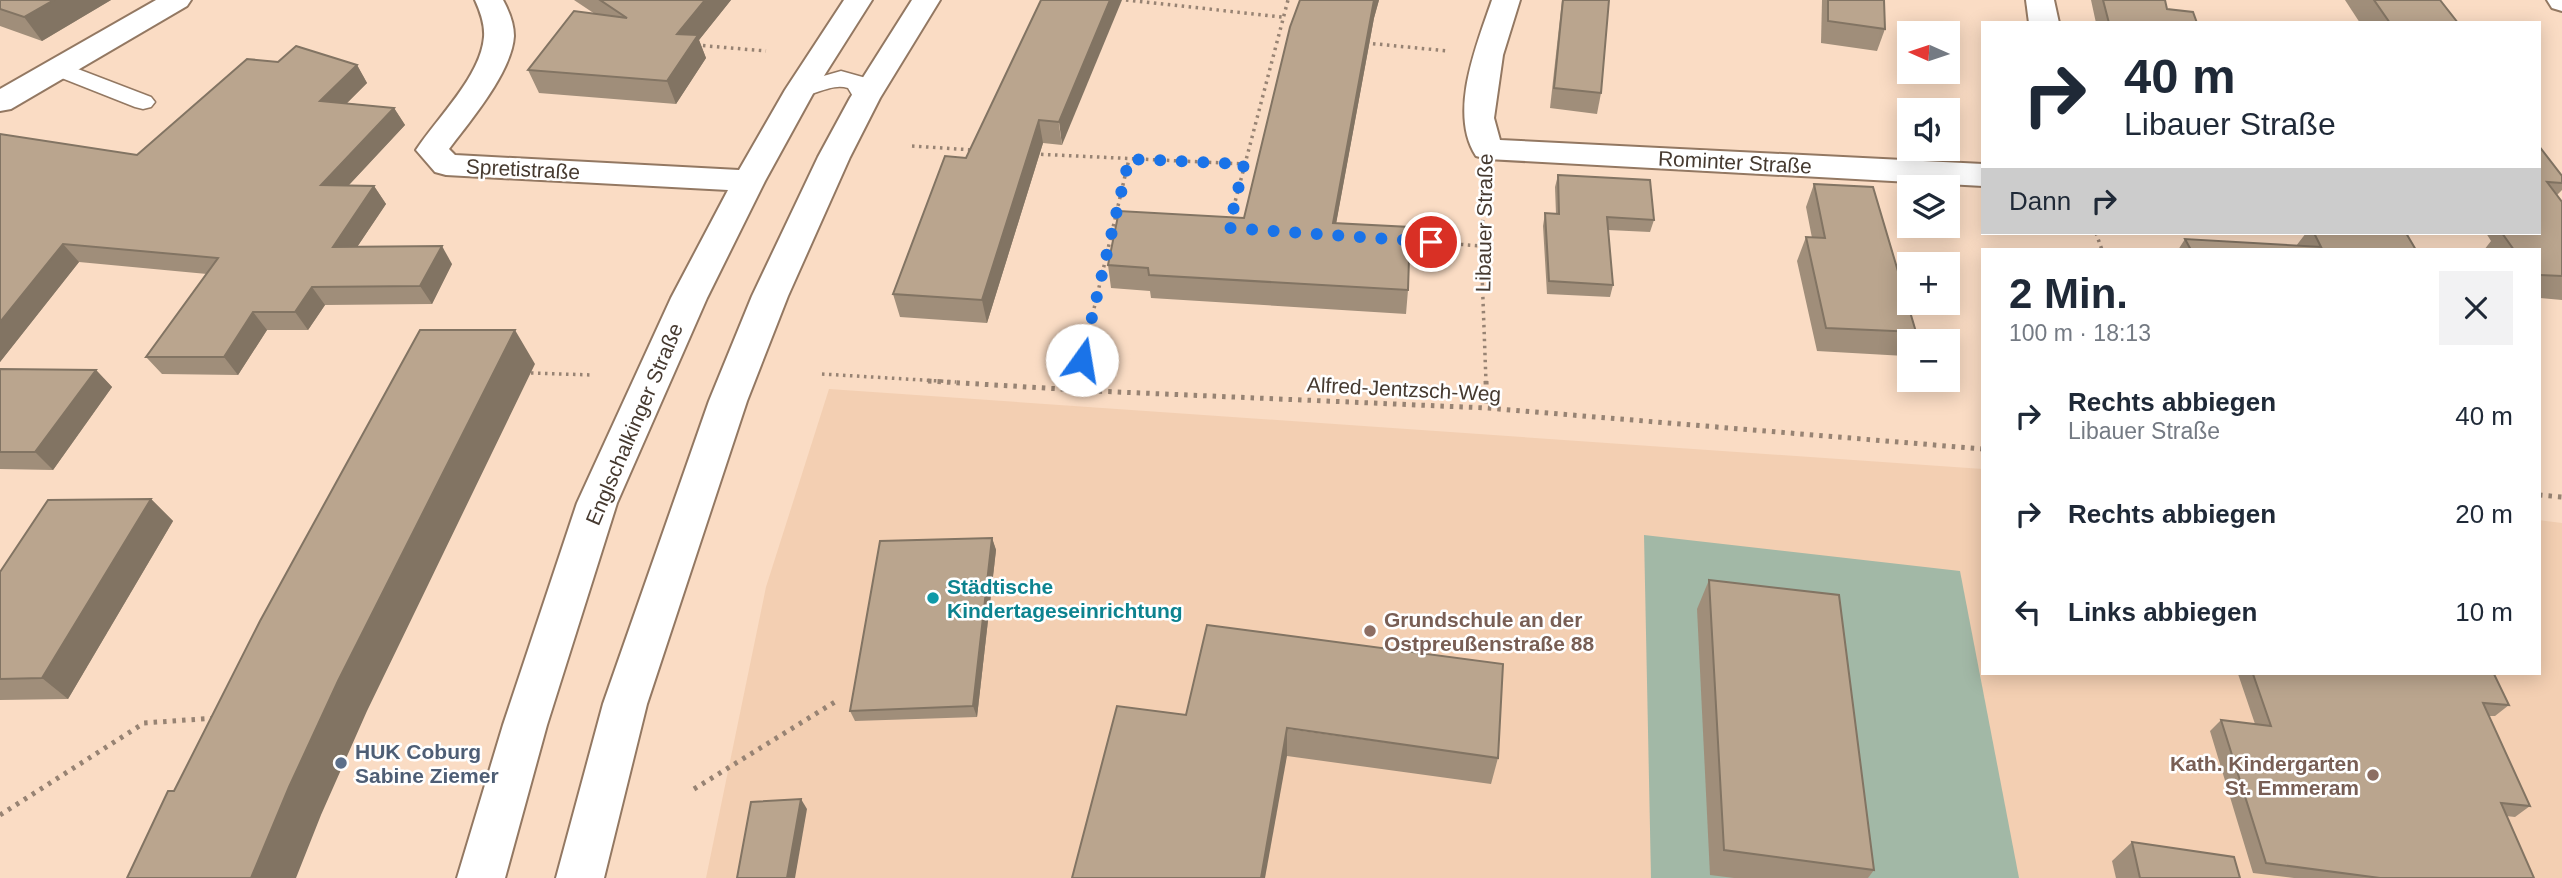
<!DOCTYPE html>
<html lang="de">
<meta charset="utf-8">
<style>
:root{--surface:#fff;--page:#f2f2f3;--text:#1f2937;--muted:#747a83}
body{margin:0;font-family:Helvetica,sans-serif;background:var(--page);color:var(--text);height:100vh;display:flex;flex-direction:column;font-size:26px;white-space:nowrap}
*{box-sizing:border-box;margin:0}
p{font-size:23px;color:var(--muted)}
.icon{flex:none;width:38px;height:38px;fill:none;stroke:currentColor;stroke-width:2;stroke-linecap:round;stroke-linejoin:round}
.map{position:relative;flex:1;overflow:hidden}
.panel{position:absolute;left:1981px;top:248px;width:560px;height:427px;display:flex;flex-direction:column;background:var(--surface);border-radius:0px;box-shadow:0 4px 18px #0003}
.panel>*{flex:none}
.banner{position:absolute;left:1981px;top:21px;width:560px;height:214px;border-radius:0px;box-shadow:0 4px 18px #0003;background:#fff;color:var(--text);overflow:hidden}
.needle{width:46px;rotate:273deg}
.tools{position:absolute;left:1897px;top:21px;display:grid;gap:14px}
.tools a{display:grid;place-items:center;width:63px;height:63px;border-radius:0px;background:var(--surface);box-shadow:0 4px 18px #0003;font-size:35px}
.pin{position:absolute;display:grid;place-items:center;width:60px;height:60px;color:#fff;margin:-30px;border:4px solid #fff;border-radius:50%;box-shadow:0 2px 7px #0007}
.me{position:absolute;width:77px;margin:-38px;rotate:13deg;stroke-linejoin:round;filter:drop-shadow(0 0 5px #0008)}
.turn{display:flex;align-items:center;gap:24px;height:147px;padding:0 28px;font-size:32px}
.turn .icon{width:91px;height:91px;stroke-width:2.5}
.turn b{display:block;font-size:49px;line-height:60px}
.then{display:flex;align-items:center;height:66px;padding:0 28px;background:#0003;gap:14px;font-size:26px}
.round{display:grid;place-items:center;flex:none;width:74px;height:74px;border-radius:0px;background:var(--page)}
.head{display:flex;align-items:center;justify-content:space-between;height:119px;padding:0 28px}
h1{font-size:42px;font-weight:700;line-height:52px}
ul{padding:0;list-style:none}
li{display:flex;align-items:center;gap:21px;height:98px;padding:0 28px}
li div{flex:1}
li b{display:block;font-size:26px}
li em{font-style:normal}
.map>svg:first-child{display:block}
.built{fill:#f3cfb2}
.green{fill:#a2b8a6}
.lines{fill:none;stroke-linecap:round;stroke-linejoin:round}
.service-casing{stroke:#937862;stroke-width:3}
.minor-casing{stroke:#937862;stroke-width:4}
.path-far1{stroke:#978373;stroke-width:3.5;stroke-dasharray:2.5 4.5;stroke-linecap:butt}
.path{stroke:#978373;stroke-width:5;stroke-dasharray:3.5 6;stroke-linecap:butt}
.service{fill:#fff;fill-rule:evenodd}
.minor{fill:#fff;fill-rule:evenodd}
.wall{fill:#a08e7a}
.shaded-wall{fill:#827463}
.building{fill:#baa58e;stroke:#827463;stroke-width:2}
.route{stroke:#1a73e8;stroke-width:12;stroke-dasharray:0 21.6}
.culture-dot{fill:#0f9aa8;stroke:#fff;stroke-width:2.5}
.education-dot{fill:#8d6e63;stroke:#fff;stroke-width:2.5}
.service-dot{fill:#5c6f8a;stroke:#fff;stroke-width:2.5}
.labels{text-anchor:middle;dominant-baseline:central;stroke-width:5;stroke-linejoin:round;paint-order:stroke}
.street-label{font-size:21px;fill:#463a30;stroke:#fff}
.culture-label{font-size:21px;font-weight:bold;fill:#0d838f;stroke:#fff;text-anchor:start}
.education-label{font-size:21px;font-weight:bold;fill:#785e54;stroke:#fff;text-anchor:start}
.service-label{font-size:21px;font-weight:bold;fill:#4e5e75;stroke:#fff;text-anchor:start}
</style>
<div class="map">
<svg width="2562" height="878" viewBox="0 0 2562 878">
<rect width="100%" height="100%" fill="#fadcc4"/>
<!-- built -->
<polygon class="built" points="829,389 1983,469 1983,674 2539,674 2539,520 2562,523 2562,878 706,878 766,587"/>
<!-- green -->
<polygon class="green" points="1644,535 1960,571 2019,878 1651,878"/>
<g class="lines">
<defs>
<g id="service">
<polygon points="57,61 151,97 155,102 151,107 143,109 135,107 49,73 45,68 49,63"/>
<path d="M841,71L866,78L877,98L873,103L865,105L857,103L848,88C829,82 811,100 792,95L788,90L792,85Z"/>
</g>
<g id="minor">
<polygon points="156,0 191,0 187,6 11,109 0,111 0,89"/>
<path d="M475,0H503C509,11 514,24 514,36C512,72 470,121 449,149L455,155L739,170L785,90L844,0H872L815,90L765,181L707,298L617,503L547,725L505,878H457L503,725L577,503L671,298L728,190L446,175L435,172L416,150C437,118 481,76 484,37C485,24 480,11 475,0Z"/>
<polygon points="912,0 940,0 880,98 850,157 788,296 747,401 647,704 604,878 556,878 603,704 709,401 752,296 818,157 850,98"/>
<path d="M1492,0H1520L1503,55L1494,118L1500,140L1983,164V186L1487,159L1476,156C1448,113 1477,44 1492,0Z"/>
<polygon points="2026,0 2054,0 2059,23 2029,23"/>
<polygon points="2547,0 2562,0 2562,11 2552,8"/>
</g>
</defs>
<!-- service casing -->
<use href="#service" class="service-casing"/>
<!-- minor casing -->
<use href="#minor" class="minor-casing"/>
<!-- path-far1 -->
<g class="path-far1">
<polyline points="1126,0 1282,17"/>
<polyline points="1366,43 1448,51"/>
<polyline points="696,45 766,51"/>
<polyline points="912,146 973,150"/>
<polyline points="1034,154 1245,164 1288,0"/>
<polyline points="1485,185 1481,246 1486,382"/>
<polyline points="1230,221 1245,164"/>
<polyline points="2096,233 2102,250"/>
<polyline points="1405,240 1481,246"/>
<polyline points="531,373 593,375"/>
<polyline points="822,374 956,382"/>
<polyline points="1091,382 1082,360 1129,159"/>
</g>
<!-- path -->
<g class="path">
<polyline points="928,381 1095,391 1487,408 1983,449"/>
<polyline points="1091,381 1095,391"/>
<polyline points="1486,381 1487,408"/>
<polyline points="2539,495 2562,497"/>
<polyline points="694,789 838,700"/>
<polyline points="0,815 144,723 216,718"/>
</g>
<!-- service -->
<use href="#service" class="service"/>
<!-- minor -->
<use href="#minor" class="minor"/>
</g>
<!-- wall -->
<g class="wall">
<polygon points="0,0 111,0 42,41 0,26"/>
<polygon points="574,0 731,0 699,40 706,58 676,104 539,93 528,70 595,14"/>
<polygon points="1041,0 1062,145 1043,143 987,323 900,317 893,294 966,158"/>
<polygon points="1300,0 1379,0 1374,18 1336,223 1408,290 1406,314 1151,298 1150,291 1111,288 1108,265 1244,218"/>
<polygon points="1562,0 1609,0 1601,93 1597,114 1550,108"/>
<polygon points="1822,0 1884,0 1885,29 1877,51 1821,43"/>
<polygon points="2091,0 2165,0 2167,9 2197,23 2096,23"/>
<polygon points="2345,0 2440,0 2458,23 2360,23"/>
<polygon points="357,65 367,83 347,103 394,108 405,125 349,185 374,186 386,204 357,247 452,264 432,304 325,305 308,330 267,330 238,375 162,374 146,357 207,274 79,262 0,362 0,134 137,155"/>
<polygon points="2539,146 2562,176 2562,190 2557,195 2562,202 2562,300 2539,298 2539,250 2484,250 2491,241 2486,233 2539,233"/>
<polygon points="1558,175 1654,220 1650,232 1608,230 1613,285 1610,297 1547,294 1543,226 1545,213 1556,214 1555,187"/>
<polygon points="1814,184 1916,332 1912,341 1909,341 1909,346 1905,356 1817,351 1797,261 1806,237 1812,238 1806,207"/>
<polygon points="2306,233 2406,233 2416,250 2178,250 2185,239 2296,246"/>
<polygon points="0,369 96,370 112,387 53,470 0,469"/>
<polygon points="151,499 173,521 68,699 0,700 0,572"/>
<polygon points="992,538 996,550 977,717 855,721 850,711"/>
<polygon points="1709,580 1874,870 1868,878 1734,878 1710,875 1697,609"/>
<polygon points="2238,674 2494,674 2509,705 2495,716 2489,716 2530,806 2515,817 2506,816 2534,878 2294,878 2253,873 2210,731 2221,720 2255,724"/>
<polygon points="1186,715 1498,758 1491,784 1287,756"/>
<polygon points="2132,842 2240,878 2116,878 2112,861"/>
</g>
<!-- shaded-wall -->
<g class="shaded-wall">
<polygon points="54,0 111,0 42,41 24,17"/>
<polygon points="705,0 731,0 699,40 706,58 676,104 667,81 677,34"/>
<polygon points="1110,0 1122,0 1062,145 1059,122"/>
<polygon points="1374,0 1379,0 1374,18 1332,246 1333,223"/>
<polygon points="357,65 367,83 331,119 320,101"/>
<polygon points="394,108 405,125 333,202 321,185"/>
<polygon points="1039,120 1043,143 987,323 982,300"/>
<polygon points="374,186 386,204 345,265 333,247"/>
<polygon points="63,244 79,262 0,362 0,322"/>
<polygon points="442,246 452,264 432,304 420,286"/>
<polygon points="312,287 325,305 308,330 295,312"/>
<polygon points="253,312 267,330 238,375 224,357"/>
<polygon points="515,330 535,364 367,711 321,815 296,878 251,878 289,787 338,681"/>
<polygon points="96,370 112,387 53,470 35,452"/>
<polygon points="151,499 173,521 68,699 42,678"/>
<polygon points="992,538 996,550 977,717 973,706"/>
<polygon points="1287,728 1287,756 1265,878 1261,878"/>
<polygon points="801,799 807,809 795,878 787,878"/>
</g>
<!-- building -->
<g class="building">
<polygon points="0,0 54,0 24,17 0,9"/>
<polygon points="600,0 705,0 677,34 698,35 667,81 528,70 574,11 627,18"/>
<polygon points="1041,0 1110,0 1059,122 1039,120 982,300 893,294 945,156 966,158"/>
<polygon points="1300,0 1374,0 1333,223 1410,227 1408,290 1149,275 1148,268 1108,265 1119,211 1244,218 1290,27"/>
<polygon points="1563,0 1609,0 1601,93 1554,88"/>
<polygon points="1828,0 1884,0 1885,29 1828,21"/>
<polygon points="2103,0 2165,0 2167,9 2193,12 2197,23 2109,23"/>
<polygon points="2374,0 2440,0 2458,23 2390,23"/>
<polygon points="296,46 357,65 320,101 394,108 321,185 374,186 333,247 442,246 420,286 312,287 295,312 253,312 224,357 146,357 218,258 63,244 0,322 0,134 137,155 247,59 278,62"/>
<polygon points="2539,146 2562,176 2562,183 2547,182 2562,202 2562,276 2539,275 2539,250 2514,250 2502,233 2539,233"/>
<polygon points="1558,175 1650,180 1654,220 1607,217 1613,285 1549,281 1545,213 1559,214"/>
<polygon points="1814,184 1873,187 1916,332 1826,328 1806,237 1825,238"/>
<polygon points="2314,233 2406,233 2416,250 2191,250 2185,239 2321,247"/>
<polygon points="420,330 515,330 338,681 289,787 251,878 127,878 168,791 174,791 260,621"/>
<polygon points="0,369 96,370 35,452 0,452"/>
<polygon points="151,499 42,678 0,679 0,572 48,500"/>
<polygon points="992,538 973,706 850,711 880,541"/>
<polygon points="1709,580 1839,595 1874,870 1724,850"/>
<polygon points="1207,625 1503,664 1498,758 1287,728 1261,878 1072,878 1117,706 1186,715"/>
<polygon points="2253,674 2494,674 2509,705 2483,703 2530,806 2501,803 2534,878 2380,878 2266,863 2221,720 2271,726"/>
<polygon points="801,799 787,878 737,878 751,802"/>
<polygon points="2132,842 2234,857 2240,878 2140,878"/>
</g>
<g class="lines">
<!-- route -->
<polyline class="route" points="1082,360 1129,159 1244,164 1229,228 1431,242"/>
</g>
<!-- markers -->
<circle class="culture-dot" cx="933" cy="598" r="7"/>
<g class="education-dot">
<circle cx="1370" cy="631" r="7"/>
<circle cx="2373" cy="775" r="7"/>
</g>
<circle class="service-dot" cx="341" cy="763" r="7"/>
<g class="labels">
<!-- street labels -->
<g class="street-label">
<text transform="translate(1735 162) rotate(3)">Rominter Straße</text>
<text transform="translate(523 169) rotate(3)">Spretistraße</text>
<text transform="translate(1484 223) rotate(-89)">Libauer Straße</text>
<text transform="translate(1404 389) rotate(3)">Alfred-Jentzsch-Weg</text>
<text transform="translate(634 424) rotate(-67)">Englschalkinger Straße</text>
</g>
<!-- culture labels -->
<g class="culture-label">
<text x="947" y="586">Städtische<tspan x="947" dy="24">Kindertageseinrichtung</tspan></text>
</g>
<!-- education labels -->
<g class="education-label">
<text x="1384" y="619">Grundschule an der<tspan x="1384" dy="24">Ostpreußenstraße 88</tspan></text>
<text x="2359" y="763" text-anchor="end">Kath. Kindergarten<tspan x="2359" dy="24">St. Emmeram</tspan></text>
</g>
<!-- service labels -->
<g class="service-label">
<text x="355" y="751">HUK Coburg<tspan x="355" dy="24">Sabine Ziemer</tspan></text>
</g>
</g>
</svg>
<div class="tools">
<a><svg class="needle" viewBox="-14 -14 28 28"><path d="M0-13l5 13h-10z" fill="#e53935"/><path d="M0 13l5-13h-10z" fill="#747a83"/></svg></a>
<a><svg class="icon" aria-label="sound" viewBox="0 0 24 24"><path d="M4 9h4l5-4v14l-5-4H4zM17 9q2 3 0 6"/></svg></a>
<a><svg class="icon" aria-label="layers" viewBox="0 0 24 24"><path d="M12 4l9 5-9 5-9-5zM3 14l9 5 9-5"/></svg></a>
<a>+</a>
<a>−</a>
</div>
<div class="pin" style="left:1431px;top:242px;background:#d93025"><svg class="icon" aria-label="arrive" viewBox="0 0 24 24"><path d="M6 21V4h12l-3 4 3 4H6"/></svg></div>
<svg class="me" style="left:1082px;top:360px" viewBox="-20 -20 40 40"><circle r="19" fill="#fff"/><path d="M0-13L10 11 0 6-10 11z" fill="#1a73e8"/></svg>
<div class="banner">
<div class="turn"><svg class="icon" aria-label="right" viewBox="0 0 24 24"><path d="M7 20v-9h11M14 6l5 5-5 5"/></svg><div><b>40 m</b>Libauer Straße</div></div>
<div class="then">Dann<svg class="icon" aria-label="right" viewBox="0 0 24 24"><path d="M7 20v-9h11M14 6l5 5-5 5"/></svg></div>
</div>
<section class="panel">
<div class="head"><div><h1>2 Min.</h1><p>100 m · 18:13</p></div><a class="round"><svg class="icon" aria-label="close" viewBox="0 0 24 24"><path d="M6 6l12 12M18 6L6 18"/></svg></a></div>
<ul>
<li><svg class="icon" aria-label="right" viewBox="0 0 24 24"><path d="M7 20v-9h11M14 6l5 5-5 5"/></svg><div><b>Rechts abbiegen</b><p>Libauer Straße</p></div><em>40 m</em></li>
<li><svg class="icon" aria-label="right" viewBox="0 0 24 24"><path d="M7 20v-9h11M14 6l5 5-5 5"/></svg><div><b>Rechts abbiegen</b></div><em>20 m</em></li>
<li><svg class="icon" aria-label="left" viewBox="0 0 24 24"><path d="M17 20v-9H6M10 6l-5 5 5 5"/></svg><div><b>Links abbiegen</b></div><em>10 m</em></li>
</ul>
</section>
</div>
